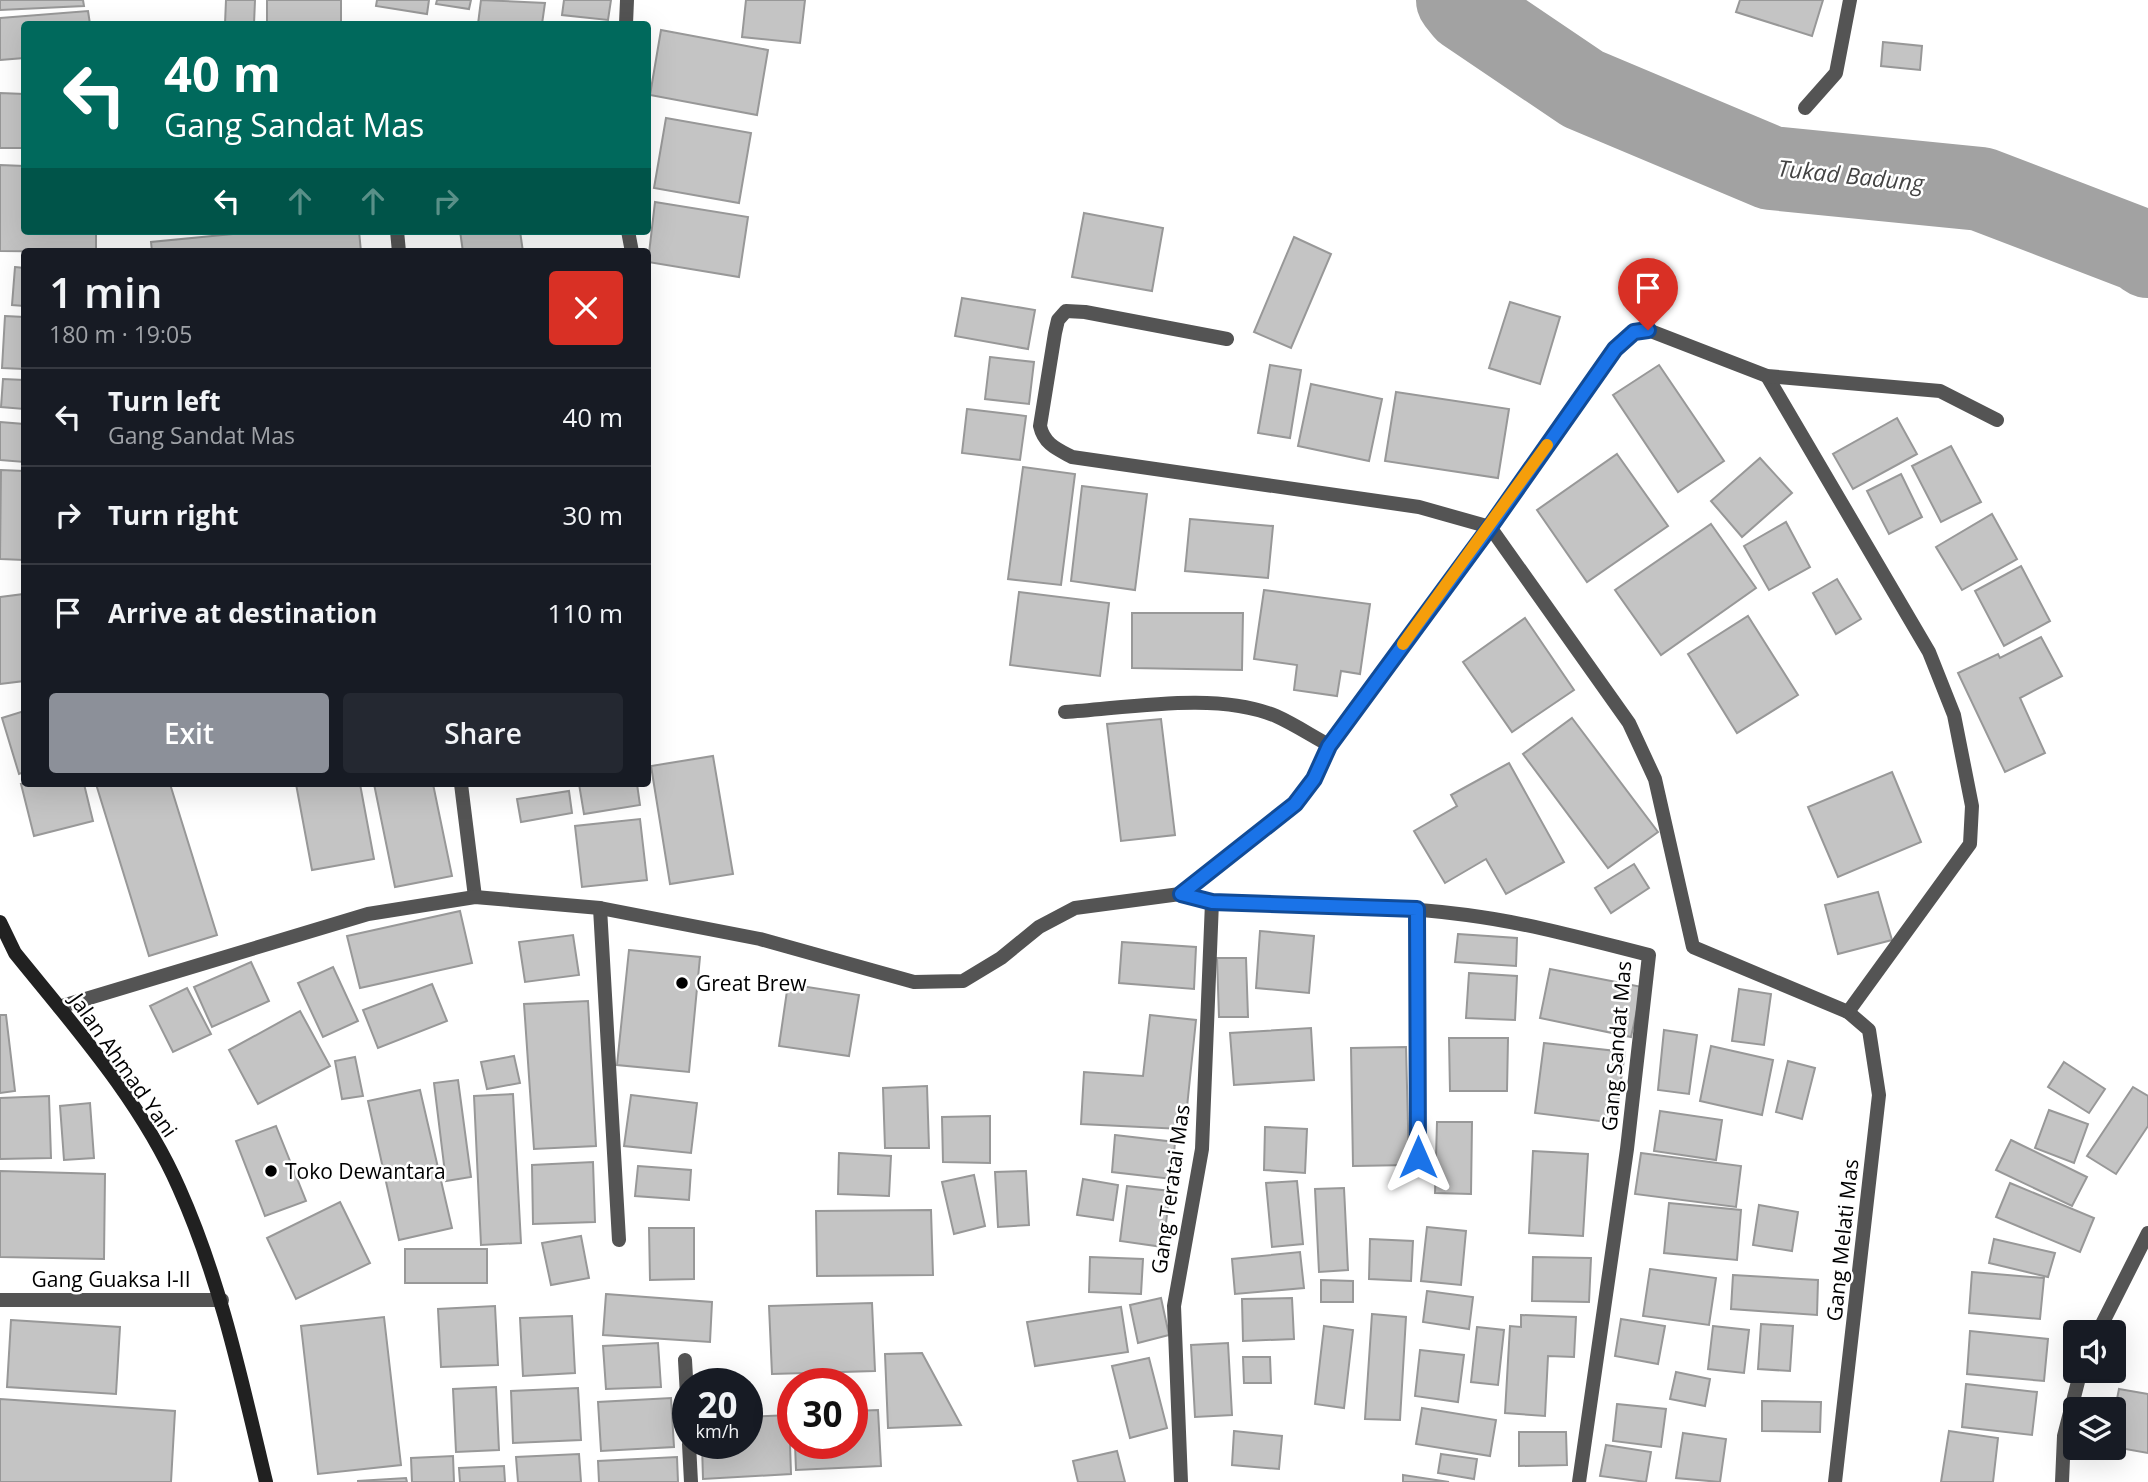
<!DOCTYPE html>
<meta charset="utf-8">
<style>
:root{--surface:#171b24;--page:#242831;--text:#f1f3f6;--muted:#9ea1a6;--line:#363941;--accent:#8c9099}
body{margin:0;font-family:"Open Sans",sans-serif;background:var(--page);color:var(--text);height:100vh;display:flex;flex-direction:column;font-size:26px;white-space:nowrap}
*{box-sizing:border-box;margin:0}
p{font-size:23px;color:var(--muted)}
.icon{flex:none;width:38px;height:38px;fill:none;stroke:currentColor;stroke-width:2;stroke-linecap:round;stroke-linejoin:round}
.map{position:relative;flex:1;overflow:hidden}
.details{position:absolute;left:21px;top:248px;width:630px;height:539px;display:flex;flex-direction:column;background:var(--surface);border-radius:7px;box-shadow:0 7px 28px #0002}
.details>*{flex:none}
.top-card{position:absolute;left:21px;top:21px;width:630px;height:214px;border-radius:7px;box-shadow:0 7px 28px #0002;background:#00695c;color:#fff;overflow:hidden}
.tools{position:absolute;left:2063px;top:1320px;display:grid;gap:14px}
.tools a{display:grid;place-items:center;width:63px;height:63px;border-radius:7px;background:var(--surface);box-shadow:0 7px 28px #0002;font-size:35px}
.speed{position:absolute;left:672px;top:1368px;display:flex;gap:14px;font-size:35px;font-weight:700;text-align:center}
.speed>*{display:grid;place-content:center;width:91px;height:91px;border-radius:50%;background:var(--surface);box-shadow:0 7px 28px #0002;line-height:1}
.speed small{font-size:18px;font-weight:400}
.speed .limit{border:10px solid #d22;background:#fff;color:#111}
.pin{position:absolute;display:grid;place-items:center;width:60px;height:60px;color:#fff;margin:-72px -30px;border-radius:50% 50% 50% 0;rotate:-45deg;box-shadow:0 0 7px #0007}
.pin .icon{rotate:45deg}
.me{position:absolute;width:77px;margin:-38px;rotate:0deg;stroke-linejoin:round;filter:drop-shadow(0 0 5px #0008)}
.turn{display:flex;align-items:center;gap:24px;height:147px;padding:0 28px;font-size:32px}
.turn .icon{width:91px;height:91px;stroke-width:2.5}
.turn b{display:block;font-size:49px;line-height:60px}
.lanes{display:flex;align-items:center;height:66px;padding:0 28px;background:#0003;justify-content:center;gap:35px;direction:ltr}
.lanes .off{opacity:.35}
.round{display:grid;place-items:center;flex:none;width:74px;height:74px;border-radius:7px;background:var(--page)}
.headline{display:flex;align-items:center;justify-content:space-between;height:119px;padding:0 28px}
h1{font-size:42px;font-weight:600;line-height:52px}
.cta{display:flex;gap:14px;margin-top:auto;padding:14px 28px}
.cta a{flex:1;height:80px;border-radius:7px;background:var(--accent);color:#fff;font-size:28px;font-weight:600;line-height:80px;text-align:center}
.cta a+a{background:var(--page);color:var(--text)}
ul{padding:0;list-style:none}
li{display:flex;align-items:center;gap:21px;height:98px;padding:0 28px;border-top:2px solid var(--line)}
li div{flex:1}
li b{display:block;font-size:26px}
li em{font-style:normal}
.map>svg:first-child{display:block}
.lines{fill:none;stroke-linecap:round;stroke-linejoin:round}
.river{stroke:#a2a2a2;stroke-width:84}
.building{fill:#c4c4c4;stroke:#989898;stroke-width:2}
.street{stroke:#545454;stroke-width:14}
.secondary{stroke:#212121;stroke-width:14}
.route-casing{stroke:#114b97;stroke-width:18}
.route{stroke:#1a73e8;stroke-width:12}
.slow{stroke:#f59e0b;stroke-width:12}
.poi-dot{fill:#000;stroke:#fff;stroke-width:2.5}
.labels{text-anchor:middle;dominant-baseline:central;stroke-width:5;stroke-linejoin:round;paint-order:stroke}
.poi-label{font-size:21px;fill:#000;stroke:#fff;text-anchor:start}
.street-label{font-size:21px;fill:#000;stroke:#fff}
.water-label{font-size:23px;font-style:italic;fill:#434343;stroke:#fff}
</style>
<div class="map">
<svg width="2148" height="1482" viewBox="0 0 2148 1482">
<rect width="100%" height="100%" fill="#fff"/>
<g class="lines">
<!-- river -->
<polyline class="river" points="1458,0 1466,10 1583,89 1771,168 1981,189 2140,250 2148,256"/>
</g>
<!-- building -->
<g class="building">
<polygon points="0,0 83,0 84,6 0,10"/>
<polygon points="226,0 255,0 254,24 225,24"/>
<rect x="267" y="0" width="74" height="24"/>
<polygon points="377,0 429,0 427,14 376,6"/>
<polygon points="437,0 471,0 469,9 436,4"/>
<polygon points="481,0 545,3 542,24 478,24"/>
<polygon points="564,0 611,0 608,20 562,15"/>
<polygon points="746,0 805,0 800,43 742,37"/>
<polygon points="1740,0 1823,0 1812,36 1736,12"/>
<polygon points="88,11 90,24 24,24 24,58 0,60 0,18"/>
<polygon points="661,30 768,50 757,115 650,95"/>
<polygon points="1883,42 1922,46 1920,70 1881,66"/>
<polygon points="0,93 24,94 24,148 0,148"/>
<polygon points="666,118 751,133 739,203 654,188"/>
<polygon points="0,165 24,166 24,231 96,231 96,252 0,251"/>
<polygon points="655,202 748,217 739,277 648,262"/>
<polygon points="1084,213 1163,228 1152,291 1072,277"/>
<polygon points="264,231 359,231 361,252 152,252 151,242"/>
<polygon points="460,231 520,231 523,252 463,252"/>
<polygon points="1294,237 1331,254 1291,348 1254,332"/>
<polygon points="15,267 24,268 24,306 12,305"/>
<polygon points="962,298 1035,310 1028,349 955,336"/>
<polygon points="1510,302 1560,317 1540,384 1489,368"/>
<polygon points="5,316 24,317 24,369 2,368"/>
<polygon points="990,357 1034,362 1029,404 985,399"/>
<polygon points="1270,365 1301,370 1290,438 1258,433"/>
<polygon points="1659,365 1724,461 1678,492 1613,395"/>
<polygon points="3,379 24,380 24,409 1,407"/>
<polygon points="1311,384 1382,399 1369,461 1298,446"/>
<polygon points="1396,392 1509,409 1498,478 1385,461"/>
<polygon points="967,409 1026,416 1020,460 962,453"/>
<polygon points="1897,418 1917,454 1853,489 1833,454"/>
<polygon points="0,422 24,424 24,462 0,460"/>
<polygon points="1951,446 1981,502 1941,522 1912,466"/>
<polygon points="1617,454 1668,526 1587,582 1537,510"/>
<polygon points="1760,458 1792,493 1742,537 1711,501"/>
<polygon points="1023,467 1075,474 1061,585 1008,579"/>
<polygon points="1,470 24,471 24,560 0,559"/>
<polygon points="1901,474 1922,517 1889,534 1867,491"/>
<polygon points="1082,486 1147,494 1135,590 1071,581"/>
<polygon points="1992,514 2017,559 1962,590 1936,547"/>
<polygon points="1190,519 1273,526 1268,578 1185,571"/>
<polygon points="1786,522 1810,567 1769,590 1744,546"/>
<polygon points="1711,524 1756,588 1661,655 1615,590"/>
<polygon points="2021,566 2050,621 2004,646 1975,591"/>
<polygon points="1837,579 1861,619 1836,634 1813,593"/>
<polygon points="1264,590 1370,604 1360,674 1341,671 1337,696 1294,690 1297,665 1254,659"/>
<polygon points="1019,592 1109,603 1100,676 1010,665"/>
<polygon points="24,594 24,681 0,684 0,597"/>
<polygon points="1132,613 1243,613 1242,670 1132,668"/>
<polygon points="1748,616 1798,695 1737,733 1688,654"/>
<polygon points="1525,618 1574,690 1512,732 1463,662"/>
<polygon points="2041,637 2062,676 2020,698 2045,753 2005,772 1958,673 1998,654 2000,658"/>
<polygon points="24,711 24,772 19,774 2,718"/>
<polygon points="1572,718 1658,832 1608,868 1523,754"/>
<polygon points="1161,719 1175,835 1121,841 1107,724"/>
<polygon points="713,756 733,874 670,884 651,766"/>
<polygon points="1509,763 1564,862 1506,894 1486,859 1445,883 1414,831 1457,806 1451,795"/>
<polygon points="1892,772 1921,842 1838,877 1808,807"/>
<polygon points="21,784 84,784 93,821 34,836"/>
<polygon points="96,784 170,784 217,935 149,956"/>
<polygon points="296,784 360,784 374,859 312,870"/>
<polygon points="374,784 433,784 452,876 395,887"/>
<polygon points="579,784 637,784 640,805 584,814"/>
<polygon points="569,791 572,813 521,822 517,799"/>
<polygon points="640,819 647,880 582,887 575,826"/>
<polygon points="1634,864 1649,888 1611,913 1595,888"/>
<polygon points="1878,892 1892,940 1838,954 1825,905"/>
<polygon points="460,911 472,963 360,988 347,936"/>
<polygon points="1260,931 1314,936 1309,993 1256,988"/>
<polygon points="1458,934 1517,938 1516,966 1455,962"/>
<polygon points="573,935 579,975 525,982 519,942"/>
<polygon points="1122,942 1196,947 1194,989 1119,983"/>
<polygon points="629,950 700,957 689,1072 617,1065"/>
<polygon points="1217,958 1246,958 1248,1017 1219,1017"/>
<polygon points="251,962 269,1001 212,1027 194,987"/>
<polygon points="333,967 358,1021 323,1037 298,983"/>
<polygon points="1550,969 1642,987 1631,1037 1540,1018"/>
<polygon points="1469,973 1517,976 1515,1020 1466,1018"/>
<polygon points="432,984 447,1021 378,1048 363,1010"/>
<polygon points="788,984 859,995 849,1056 779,1046"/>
<polygon points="187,988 211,1034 173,1052 150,1006"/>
<polygon points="1739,989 1771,994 1764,1045 1732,1041"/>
<polygon points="588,1001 596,1146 534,1149 524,1004"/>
<polygon points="300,1011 330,1066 258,1104 229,1050"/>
<polygon points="0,1015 6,1015 15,1091 0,1093"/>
<polygon points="1150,1015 1196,1020 1187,1107 1182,1106 1181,1129 1081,1124 1084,1072 1143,1076"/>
<polygon points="1311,1028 1314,1080 1234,1085 1230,1033"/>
<polygon points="1664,1030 1697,1035 1689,1094 1658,1090"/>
<polygon points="1449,1038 1508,1038 1507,1091 1450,1091"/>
<polygon points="1544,1043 1625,1052 1615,1123 1535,1113"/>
<polygon points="1711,1046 1773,1060 1762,1115 1700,1101"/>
<polygon points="1406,1047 1409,1165 1353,1166 1351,1048"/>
<polygon points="514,1056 520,1083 487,1089 481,1062"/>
<polygon points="355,1057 363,1096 342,1099 335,1061"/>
<polygon points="1788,1061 1815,1068 1802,1119 1776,1112"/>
<polygon points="2064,1062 2105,1089 2089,1113 2048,1087"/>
<polygon points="458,1080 471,1177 446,1181 434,1083"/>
<polygon points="927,1086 929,1148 885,1148 883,1088"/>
<polygon points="2133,1087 2148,1096 2148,1126 2116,1174 2087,1156"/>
<polygon points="420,1090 452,1228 399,1240 368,1101"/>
<polygon points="513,1094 521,1243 481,1245 474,1096"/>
<polygon points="631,1095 697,1103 691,1153 624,1146"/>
<polygon points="49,1096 51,1158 0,1159 0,1098"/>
<polygon points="90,1103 94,1158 64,1160 60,1106"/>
<polygon points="2049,1110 2088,1124 2074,1163 2035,1148"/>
<polygon points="1660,1111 1722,1120 1716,1160 1654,1151"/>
<polygon points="990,1116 990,1163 943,1162 942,1117"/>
<polygon points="1437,1122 1472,1122 1471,1194 1435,1193"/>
<polygon points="276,1126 306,1201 265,1216 236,1141"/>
<polygon points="1265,1127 1307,1129 1305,1173 1264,1170"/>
<polygon points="1115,1135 1175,1142 1172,1179 1112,1172"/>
<polygon points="2011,1140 2087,1177 2072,1206 1996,1170"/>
<polygon points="1533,1151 1588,1154 1583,1236 1529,1233"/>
<polygon points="839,1153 891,1156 889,1196 838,1194"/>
<polygon points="1641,1153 1741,1166 1736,1207 1635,1194"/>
<polygon points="593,1162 595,1222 533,1224 532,1165"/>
<polygon points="638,1166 691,1170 689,1200 635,1196"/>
<polygon points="0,1171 105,1174 104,1259 0,1257"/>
<polygon points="1026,1171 1029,1225 998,1227 995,1172"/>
<polygon points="974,1175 985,1226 954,1234 942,1182"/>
<polygon points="1083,1179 1118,1185 1113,1220 1077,1215"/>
<polygon points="1297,1181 1303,1244 1272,1247 1266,1183"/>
<polygon points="2010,1183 2094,1218 2080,1252 1996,1217"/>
<polygon points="1127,1186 1170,1191 1163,1247 1120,1241"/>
<polygon points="1344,1188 1348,1270 1319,1272 1315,1189"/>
<polygon points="340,1202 370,1263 296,1299 267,1238"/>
<polygon points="1669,1203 1741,1210 1737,1260 1664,1253"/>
<polygon points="1759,1205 1798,1212 1792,1251 1753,1245"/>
<polygon points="931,1210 933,1275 817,1276 816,1211"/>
<polygon points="1427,1227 1466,1231 1461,1285 1421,1281"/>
<polygon points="649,1228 694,1228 694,1279 650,1280"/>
<polygon points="581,1236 589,1278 551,1285 542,1243"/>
<polygon points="1370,1239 1413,1241 1411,1281 1369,1279"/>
<polygon points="1994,1239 2055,1253 2048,1277 1989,1263"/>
<rect x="405" y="1249" width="82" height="34"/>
<polygon points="1300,1252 1304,1288 1235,1294 1232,1259"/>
<polygon points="1090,1257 1143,1259 1141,1294 1089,1292"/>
<polygon points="1533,1257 1591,1258 1589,1302 1532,1301"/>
<polygon points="1650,1269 1716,1278 1709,1325 1643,1316"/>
<polygon points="1972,1272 2044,1278 2040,1319 1969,1313"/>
<polygon points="1733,1275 1818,1280 1817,1315 1731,1309"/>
<polygon points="1321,1280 1353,1281 1353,1302 1321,1302"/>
<polygon points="1427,1291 1473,1297 1469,1329 1423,1322"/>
<polygon points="606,1294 712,1302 710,1342 603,1335"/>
<polygon points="1161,1298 1169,1335 1138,1343 1130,1305"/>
<polygon points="1292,1298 1294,1339 1243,1341 1242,1299"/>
<polygon points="872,1303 875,1371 772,1374 769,1306"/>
<polygon points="495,1306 498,1365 441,1367 438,1309"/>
<polygon points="1121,1307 1128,1352 1035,1366 1027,1322"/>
<polygon points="1372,1314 1406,1317 1400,1420 1365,1419"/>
<polygon points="1521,1315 1576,1317 1574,1357 1548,1356 1545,1416 1505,1413 1510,1326 1521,1327"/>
<polygon points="572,1316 575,1373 523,1376 520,1318"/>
<polygon points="384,1317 401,1465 318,1474 301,1326"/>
<polygon points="1621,1319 1665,1326 1658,1364 1615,1356"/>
<polygon points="11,1320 120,1327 116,1394 7,1387"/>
<polygon points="1761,1324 1793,1326 1790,1371 1758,1369"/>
<polygon points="1324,1326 1353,1330 1344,1408 1315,1404"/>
<polygon points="1713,1326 1749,1330 1744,1373 1708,1369"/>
<polygon points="1477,1327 1504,1330 1498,1385 1471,1382"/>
<polygon points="1970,1331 2048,1339 2044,1381 1967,1374"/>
<polygon points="658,1343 661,1387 606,1389 603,1346"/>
<polygon points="1228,1343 1232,1415 1195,1417 1191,1345"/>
<polygon points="1420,1350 1464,1355 1458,1402 1415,1396"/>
<polygon points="922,1353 961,1425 888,1428 885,1354"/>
<polygon points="1243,1357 1270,1357 1271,1383 1244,1383"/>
<polygon points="1149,1358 1167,1428 1130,1438 1112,1366"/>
<polygon points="1676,1372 1710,1379 1705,1406 1670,1399"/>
<polygon points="1966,1384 2037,1392 2032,1435 1962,1427"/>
<polygon points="496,1387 499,1450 456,1452 453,1389"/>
<polygon points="578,1388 581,1440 513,1443 511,1391"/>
<polygon points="2119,1389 2148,1394 2148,1453 2114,1447 2114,1414"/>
<polygon points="671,1398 674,1447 601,1451 598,1402"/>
<polygon points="0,1399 175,1411 171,1482 0,1482"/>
<polygon points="1762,1401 1821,1402 1820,1432 1762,1431"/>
<polygon points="1617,1404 1666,1409 1661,1447 1613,1441"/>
<polygon points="1422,1408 1496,1420 1490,1456 1416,1444"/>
<polygon points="878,1410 881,1466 796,1470 795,1444 852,1444 852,1411"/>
<polygon points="789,1415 791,1474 703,1479 702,1444 747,1444 747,1417"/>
<polygon points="1234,1431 1282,1436 1279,1469 1232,1465"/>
<polygon points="1949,1431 1998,1438 1993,1482 1941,1482"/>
<polygon points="1519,1432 1566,1432 1567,1465 1519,1466"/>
<polygon points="1683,1433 1726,1439 1720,1482 1676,1478"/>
<polygon points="1606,1445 1651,1452 1646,1482 1600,1476"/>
<polygon points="1117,1451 1125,1482 1078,1482 1073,1461"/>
<polygon points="579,1454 581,1482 518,1482 516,1457"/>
<polygon points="1441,1454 1477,1459 1474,1479 1438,1473"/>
<polygon points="453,1456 454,1482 412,1482 411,1458"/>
<polygon points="677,1457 678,1482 599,1482 598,1461"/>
<polygon points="504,1466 505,1482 460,1482 459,1468"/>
<polygon points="1403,1475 1449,1482 1403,1482"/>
<polygon points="406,1478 407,1482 358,1482 358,1481"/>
</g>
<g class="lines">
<!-- street -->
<g class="street">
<polyline points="626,24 627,0"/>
<polyline points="1805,108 1836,73 1850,0"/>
<polyline points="397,231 399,252"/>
<polyline points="628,231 632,252"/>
<path d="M1227,339L1085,312L1066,311L1058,320L1055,333L1040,426C1044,444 1057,449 1072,457L1419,507L1490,527L1629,723L1655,779L1693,947L1848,1012L1869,1030L1879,1095L1835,1482"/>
<polyline points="1767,376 1929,652 1954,715 1972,806 1970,844 1848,1012"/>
<path d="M1065,712C1128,708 1217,691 1276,716C1294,724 1312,736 1329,745"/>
<polyline points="461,784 475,897"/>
<path d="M1180,894L1212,902C1297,905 1383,904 1467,915C1529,923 1589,940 1649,955L1627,1149L1579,1482"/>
<polyline points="600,908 619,1240"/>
<polyline points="1417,909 1418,1157"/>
<polyline points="59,1007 368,914 475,897 600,908 760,939 914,982 963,981 1001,958 1039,927 1075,908 1180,894 1295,804 1314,779 1329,745 1490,527 1615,349 1634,332 1648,330 1767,376 1940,391 1997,420"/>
<polyline points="0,1300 222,1300"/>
<polyline points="2098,1332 2148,1233"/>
<polyline points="685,1360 688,1413"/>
<polyline points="689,1444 691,1482"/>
<polyline points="1181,1482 1174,1306 1202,1149 1212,902"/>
<polyline points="2062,1482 2064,1436 2081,1370"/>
</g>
<!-- secondary -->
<path class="secondary" d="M0,922L15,953C74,1026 141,1101 179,1188C221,1282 242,1382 266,1482"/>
</g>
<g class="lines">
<defs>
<polyline id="route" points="1418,1157 1417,909 1212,902 1181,894 1295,804 1314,779 1329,746 1490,527 1615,349 1634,332 1648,330"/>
</defs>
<!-- route casing -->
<use href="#route" class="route-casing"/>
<!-- route -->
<use href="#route" class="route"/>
<!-- slow -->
<polyline class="slow" points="1403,644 1547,445"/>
</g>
<!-- markers -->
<g class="poi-dot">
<circle cx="682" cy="983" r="7"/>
<circle cx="271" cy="1171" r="7"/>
</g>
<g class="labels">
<!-- poi labels -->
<g class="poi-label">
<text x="696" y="983">Great Brew</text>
<text x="285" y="1171">Toko Dewantara</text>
</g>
<!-- street labels -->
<g class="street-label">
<text transform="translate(1616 1046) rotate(-85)">Gang Sandat Mas</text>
<text transform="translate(124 1065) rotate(55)">Jalan Ahmad Yani</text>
<text transform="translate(1170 1189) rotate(-82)">Gang Teratai Mas</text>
<text transform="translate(1842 1240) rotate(-84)">Gang Melati Mas</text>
<text x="111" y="1279">Gang Guaksa I-II</text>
</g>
<!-- water labels -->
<g class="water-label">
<text transform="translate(1851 175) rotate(6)">Tukad Badung</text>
</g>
</g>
</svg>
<div class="tools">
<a><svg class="icon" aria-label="sound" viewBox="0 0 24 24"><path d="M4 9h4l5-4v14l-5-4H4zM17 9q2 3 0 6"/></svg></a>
<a><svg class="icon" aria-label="layers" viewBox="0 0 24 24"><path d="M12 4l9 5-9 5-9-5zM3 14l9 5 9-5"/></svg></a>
</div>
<div class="speed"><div>20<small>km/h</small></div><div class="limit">30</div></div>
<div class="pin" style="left:1648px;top:330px;background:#d93025"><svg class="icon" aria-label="arrive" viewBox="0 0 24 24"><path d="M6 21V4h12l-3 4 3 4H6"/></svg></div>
<svg class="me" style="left:1418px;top:1157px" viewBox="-20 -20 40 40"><path d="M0-17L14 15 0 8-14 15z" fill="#1a73e8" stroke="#fff" stroke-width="4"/></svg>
<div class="top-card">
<div class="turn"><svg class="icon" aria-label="left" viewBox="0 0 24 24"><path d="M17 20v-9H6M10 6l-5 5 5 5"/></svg><div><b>40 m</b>Gang Sandat Mas</div></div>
<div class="lanes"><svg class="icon" aria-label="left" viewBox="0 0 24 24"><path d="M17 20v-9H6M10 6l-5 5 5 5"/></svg><svg class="icon off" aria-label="ahead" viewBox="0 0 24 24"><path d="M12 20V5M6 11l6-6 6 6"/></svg><svg class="icon off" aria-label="ahead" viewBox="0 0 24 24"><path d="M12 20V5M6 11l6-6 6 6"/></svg><svg class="icon off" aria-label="right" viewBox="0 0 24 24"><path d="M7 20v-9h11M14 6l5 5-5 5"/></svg></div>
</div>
<section class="details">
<div class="headline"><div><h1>1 min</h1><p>180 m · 19:05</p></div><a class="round" style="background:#d93025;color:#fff"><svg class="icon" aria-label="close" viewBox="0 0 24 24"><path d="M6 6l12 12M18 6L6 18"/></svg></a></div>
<ul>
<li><svg class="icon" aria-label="left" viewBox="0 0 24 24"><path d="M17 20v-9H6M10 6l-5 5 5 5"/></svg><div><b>Turn left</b><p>Gang Sandat Mas</p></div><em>40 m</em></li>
<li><svg class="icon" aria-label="right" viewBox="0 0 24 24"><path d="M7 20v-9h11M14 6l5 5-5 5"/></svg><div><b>Turn right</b></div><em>30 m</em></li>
<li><svg class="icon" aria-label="arrive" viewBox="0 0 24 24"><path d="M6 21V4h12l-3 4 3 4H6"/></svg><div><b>Arrive at destination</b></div><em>110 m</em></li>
</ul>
<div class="cta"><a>Exit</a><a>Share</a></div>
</section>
</div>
